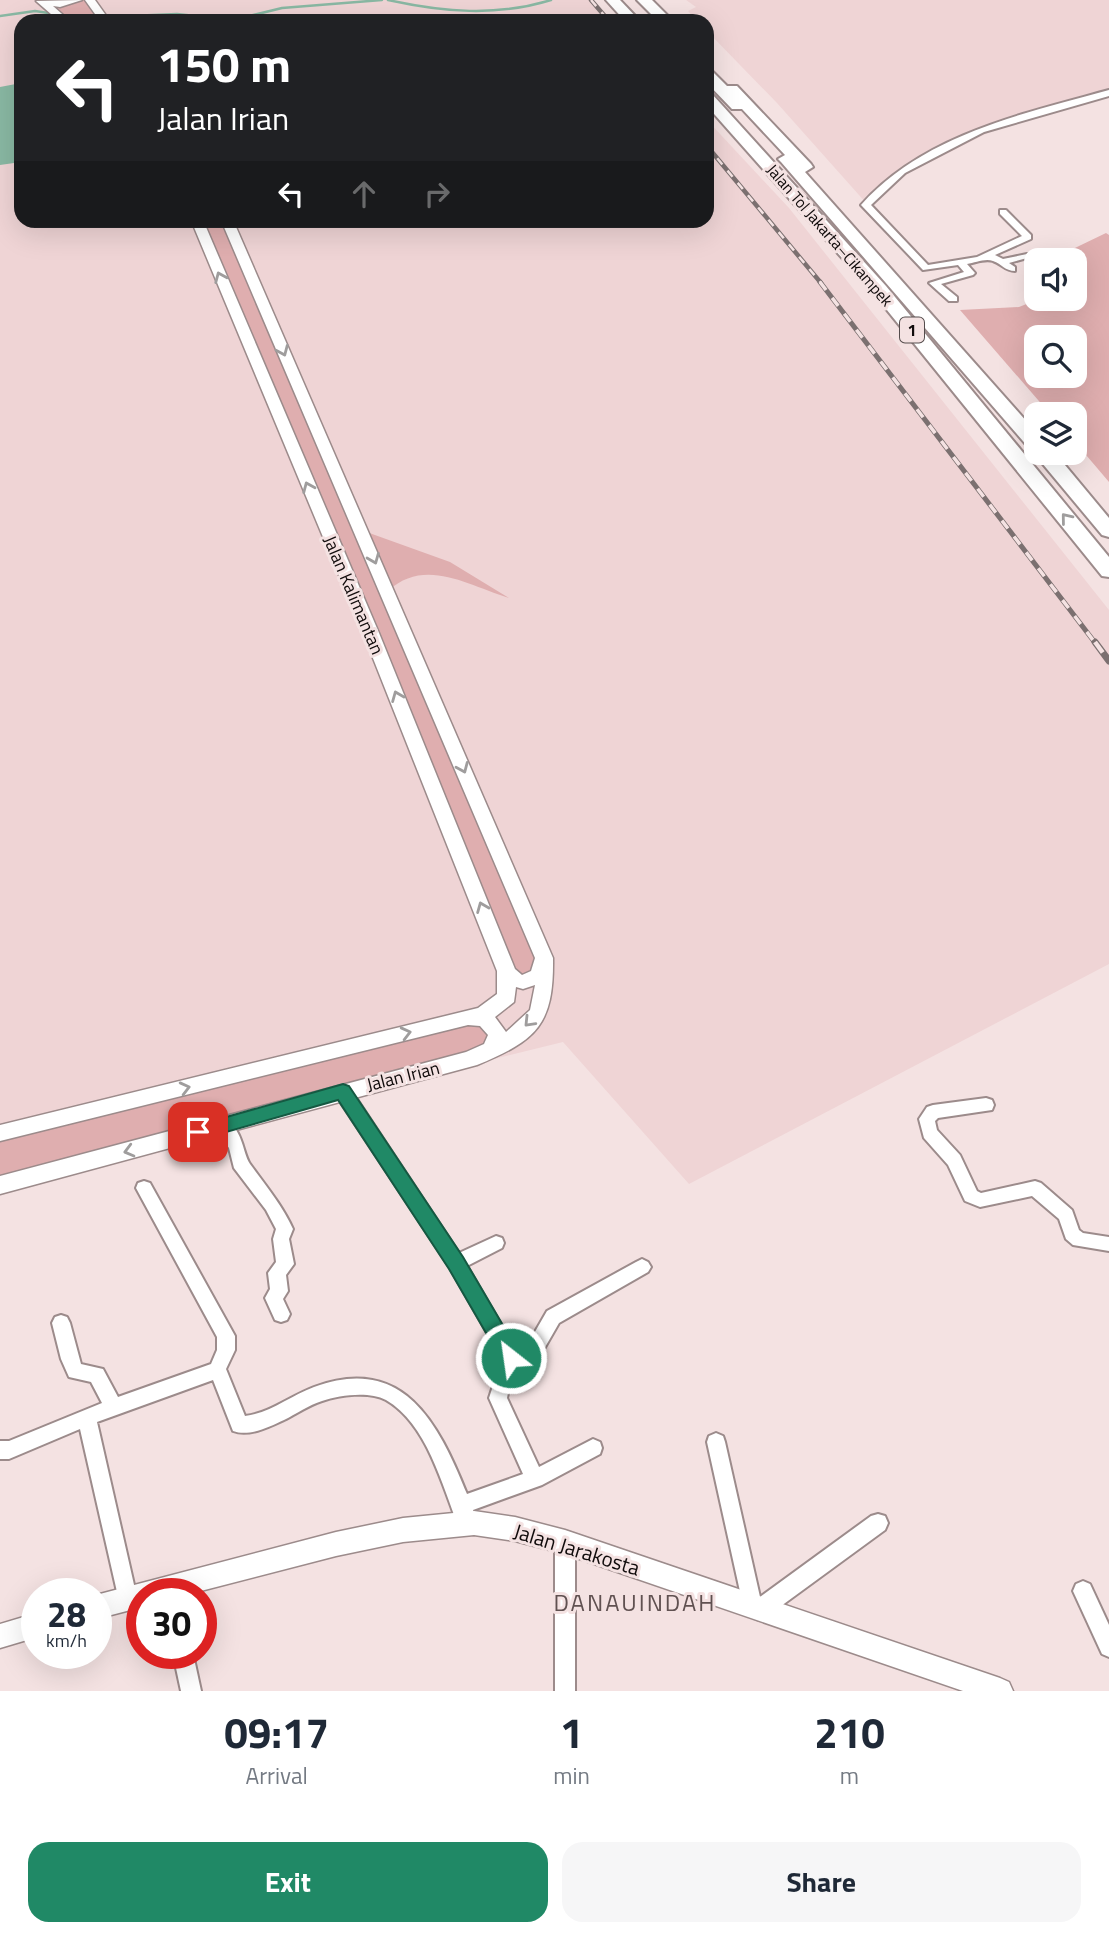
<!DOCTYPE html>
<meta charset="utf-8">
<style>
:root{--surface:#fff;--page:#f6f6f7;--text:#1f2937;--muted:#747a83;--accent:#208966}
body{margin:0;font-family:"Titillium Web",sans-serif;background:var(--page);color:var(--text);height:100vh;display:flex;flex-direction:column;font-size:26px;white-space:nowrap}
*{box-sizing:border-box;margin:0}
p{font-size:23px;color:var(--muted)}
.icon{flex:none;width:38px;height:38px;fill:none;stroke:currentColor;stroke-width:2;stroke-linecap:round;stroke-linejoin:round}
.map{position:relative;height:1691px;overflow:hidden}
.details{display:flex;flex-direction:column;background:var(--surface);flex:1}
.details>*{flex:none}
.top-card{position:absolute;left:14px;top:14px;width:700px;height:214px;border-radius:21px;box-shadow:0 7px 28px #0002;background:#202124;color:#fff;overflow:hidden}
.fabs{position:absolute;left:1024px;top:248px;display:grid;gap:14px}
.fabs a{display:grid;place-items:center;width:63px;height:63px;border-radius:14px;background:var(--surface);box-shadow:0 7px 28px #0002;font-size:35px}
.speed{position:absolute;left:21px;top:1578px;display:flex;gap:14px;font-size:35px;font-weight:700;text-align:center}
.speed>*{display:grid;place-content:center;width:91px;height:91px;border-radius:50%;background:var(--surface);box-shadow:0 7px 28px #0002;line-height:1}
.speed small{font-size:18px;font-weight:400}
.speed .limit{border:10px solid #d22;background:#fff;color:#111}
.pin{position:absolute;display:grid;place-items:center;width:60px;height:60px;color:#fff;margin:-30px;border-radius:14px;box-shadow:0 4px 10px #0006}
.me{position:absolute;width:77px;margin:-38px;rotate:330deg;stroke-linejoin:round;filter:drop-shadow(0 0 5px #0008)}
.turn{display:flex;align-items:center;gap:24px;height:147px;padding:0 28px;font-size:32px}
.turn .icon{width:91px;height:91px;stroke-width:2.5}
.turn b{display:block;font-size:49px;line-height:60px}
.lanes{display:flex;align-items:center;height:66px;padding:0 28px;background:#0003;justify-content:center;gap:35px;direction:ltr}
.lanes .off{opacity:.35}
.eta{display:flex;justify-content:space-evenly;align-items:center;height:119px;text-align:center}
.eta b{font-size:42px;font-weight:700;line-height:49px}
.cta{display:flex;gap:14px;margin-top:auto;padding:14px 28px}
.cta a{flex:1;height:80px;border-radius:21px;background:var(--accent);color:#fff;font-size:28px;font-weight:700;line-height:80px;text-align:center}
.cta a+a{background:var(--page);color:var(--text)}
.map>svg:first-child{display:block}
.built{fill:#efd4d5}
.green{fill:#dfaeaf;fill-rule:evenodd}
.water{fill:#89b8a3}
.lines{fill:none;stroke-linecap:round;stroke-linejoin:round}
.stream{stroke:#89b8a3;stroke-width:2.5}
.minor-casing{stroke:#9c8b8b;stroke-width:4}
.tertiary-casing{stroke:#9c8b8b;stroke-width:3}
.motorway-casing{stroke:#9c8b8b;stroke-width:4}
.minor{fill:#fff;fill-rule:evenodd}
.tertiary{fill:#fff;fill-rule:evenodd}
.motorway{fill:#fff;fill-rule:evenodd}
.rail-far2-casing{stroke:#7b7070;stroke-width:4.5}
.rail-far1-casing{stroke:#7b7070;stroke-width:5}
.rail-casing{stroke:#7b7070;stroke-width:7}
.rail-far2{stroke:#f4e2e2;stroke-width:2.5;stroke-dasharray:8;stroke-linecap:butt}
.rail-far1{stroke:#f4e2e2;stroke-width:3.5;stroke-dasharray:10;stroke-linecap:butt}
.rail{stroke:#f4e2e2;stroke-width:4.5;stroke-dasharray:13;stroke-linecap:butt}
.oneway{stroke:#9f9d9d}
.route{fill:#208966;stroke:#155942;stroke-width:2}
.labels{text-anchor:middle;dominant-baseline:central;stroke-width:6;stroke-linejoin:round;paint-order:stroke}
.far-street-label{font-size:16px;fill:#100b0b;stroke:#f4e2e2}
.shield{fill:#f4e2e2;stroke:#544c4c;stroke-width:2}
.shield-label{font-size:16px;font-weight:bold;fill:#100b0b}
.street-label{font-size:18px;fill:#100b0b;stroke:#f4e2e2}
.near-street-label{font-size:21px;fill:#100b0b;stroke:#f4e2e2}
.near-quarter-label{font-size:24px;letter-spacing:2px;fill:#605151;stroke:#f4e2e2}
</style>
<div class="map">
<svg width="1109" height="1691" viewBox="0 0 1109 1691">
<rect width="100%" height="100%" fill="#f4e2e2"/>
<!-- built -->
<g class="built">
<polygon points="0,0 593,0 613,21 21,21 21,220 707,220 707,120 789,208 1109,610 1109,964 689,1184 563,1042 222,1126 0,1185"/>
<polygon points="686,0 1109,0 1109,96 1011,121 909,173 867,204 777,103 707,31 707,21 697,21 688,11 696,7"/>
</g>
<!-- green -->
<g class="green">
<polygon points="40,0 90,0 105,21 65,21"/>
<path d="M197,221H227L361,530L450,562L509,598C467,585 425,557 388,591L542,970L518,981Z"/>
<path d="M1106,233L1109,235V482L1075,442L1074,415H1051L960,310L1019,307L1039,299H1074L1075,285L1082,281L1075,276L1074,261L1050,260ZM1036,338H1074V376H1036Z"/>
<polygon points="469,1018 488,1021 491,1051 0,1185 0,1133"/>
</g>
<!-- water -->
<polygon class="water" points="21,83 21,162 0,165 0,87"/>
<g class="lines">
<!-- stream -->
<g class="stream">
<path d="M388,0C443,12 496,17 551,0"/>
<polyline points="0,16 35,11 82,18 177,14 233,20 282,8 382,0"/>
</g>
<defs>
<g id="minor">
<path d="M1109,90V96L984,132L905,173L871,205L928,265L977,257L1022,236L1000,214V210H1006L1031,235V239L995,255L1003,259L1027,254V258L1009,263L1015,267V271C1005,271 1002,264 993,261C985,258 975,263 967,264L975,273L973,275L941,284L957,297V301H949L929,283L964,272L958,265L923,270L861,205C923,135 1022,114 1109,90Z"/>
<path d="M343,1086L349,1087L459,1253L496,1236L502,1238L504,1243L502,1248L467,1266L514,1347L532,1337L547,1311L636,1262L642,1259L648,1262L651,1267L648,1272L559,1323L544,1349L519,1363L508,1393L507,1398L539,1467L593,1439L600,1442L602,1448L600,1454L542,1485L473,1510L477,1523L474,1530L467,1532L460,1530C443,1489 428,1424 386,1400C369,1391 340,1395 322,1401C309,1405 296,1414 284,1420C269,1427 249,1437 233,1431L213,1380L97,1422L137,1598L134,1605L127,1608L120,1605L80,1429L9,1459H0V1441H9L102,1403L91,1382L69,1377L61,1359L52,1323L55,1317L61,1315L67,1317L70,1323L81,1364L103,1369L118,1397L211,1364L217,1350V1337L136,1188L138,1183L144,1181L150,1183L235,1336V1350L226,1369L245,1416C270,1413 290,1396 314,1387C403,1354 438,1422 467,1494L523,1474L489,1398L502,1359L450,1268L337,1097L335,1092L337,1087Z"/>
<polygon points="986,1098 992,1100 994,1105 992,1110 938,1118 935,1121 937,1130 960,1155 977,1191 981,1193 1035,1181 1041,1183 1072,1210 1079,1230 1083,1233 1109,1237 1109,1251 1073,1245 1066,1239 1059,1219 1032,1196 980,1207 965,1201 948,1165 924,1138 919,1119 927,1107 933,1105"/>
<path d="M222,1119C243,1126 242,1152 250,1164C266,1186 282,1205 293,1229L289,1239L294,1264L286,1275L288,1291L283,1299L290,1314L287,1320L281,1322L275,1320L265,1298L270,1289L268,1273L276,1262L273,1239L276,1229L266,1210L234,1168L229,1148L214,1126L216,1121Z"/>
<polygon points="716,1433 723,1436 725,1442 760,1597 871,1516 878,1514 885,1516 888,1523 885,1530 766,1617 759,1620 745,1614 707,1442 709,1436"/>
<polygon points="565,1533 572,1535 575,1542 575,1691 555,1691 555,1542 558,1535"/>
<polygon points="1083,1581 1090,1584 1109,1625 1109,1657 1102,1654 1073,1591 1076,1584"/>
<polygon points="173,1654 193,1654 201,1691 181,1691"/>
</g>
<g id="tertiary">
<polygon points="82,0 60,7 53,6 70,21 59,21 36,1"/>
<polygon points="85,0 95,0 110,21 100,21"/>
<path d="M191,220H203L379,633L515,969L522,975L531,971L535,958L221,220H233L553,958C554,1025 537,1040 477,1065L0,1194V1176L466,1052L484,1044L488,1035L480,1026L468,1025L0,1141V1125L478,1008L497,994V971L363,633ZM535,985L530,1010L506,1032L495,1017L514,1002L516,987L523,989Z"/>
<polygon points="474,1511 515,1517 565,1530 1000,1678 1009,1682 1013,1691 963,1691 565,1554 515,1541 474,1535 403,1542 336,1556 189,1594 142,1594 142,1607 96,1619 96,1595 336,1532 403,1518"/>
<polygon points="37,1613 37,1637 0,1648 0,1624"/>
</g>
<g id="motorway">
<polygon points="606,0 620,0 640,21 625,21"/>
<polygon points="637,0 652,0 673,21 658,21"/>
<polygon points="707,70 712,71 727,86 737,86 811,164 813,167 805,172 1036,432 1036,450 1029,448 781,162 778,159 785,155 742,109 732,109 707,83"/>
<polygon points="707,93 712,94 886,286 1109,557 1109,577 1102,576 874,294 707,106"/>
<polygon points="1036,451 1036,453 1055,453 1109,518 1109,537 1102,535 1037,457 1034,453"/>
</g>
</defs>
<!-- minor casing -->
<use href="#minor" class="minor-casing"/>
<!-- tertiary casing -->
<use href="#tertiary" class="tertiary-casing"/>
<!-- motorway casing -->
<use href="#motorway" class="motorway-casing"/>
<!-- minor -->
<use href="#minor" class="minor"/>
<!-- tertiary -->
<use href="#tertiary" class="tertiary"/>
<!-- motorway -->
<use href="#motorway" class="motorway"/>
<defs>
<g id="rail-far2">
<polyline points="591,0 609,21"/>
<polyline points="707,146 821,283"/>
</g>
<polyline id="rail-far1" points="820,282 1096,644"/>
<polyline id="rail" points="1095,642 1109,661"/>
</defs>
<!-- rail-far2 casing -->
<use href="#rail-far2" class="rail-far2-casing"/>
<!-- rail-far1 casing -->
<use href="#rail-far1" class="rail-far1-casing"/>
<!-- rail casing -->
<use href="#rail" class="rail-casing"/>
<!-- rail-far2 -->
<use href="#rail-far2" class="rail-far2"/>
<!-- rail-far1 -->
<use href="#rail-far1" class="rail-far1"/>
<!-- rail -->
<use href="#rail" class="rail"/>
</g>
<!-- one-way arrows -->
<defs><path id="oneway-chevron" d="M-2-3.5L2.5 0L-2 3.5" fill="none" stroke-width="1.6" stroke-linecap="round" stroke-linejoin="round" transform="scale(1.75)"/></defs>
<g class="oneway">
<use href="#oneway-chevron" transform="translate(220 277) rotate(-113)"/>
<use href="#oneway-chevron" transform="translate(283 351) rotate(67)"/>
<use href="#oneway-chevron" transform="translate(308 487) rotate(-113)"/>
<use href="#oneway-chevron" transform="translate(1066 518) rotate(-129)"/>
<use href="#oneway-chevron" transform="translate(374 559) rotate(68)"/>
<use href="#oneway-chevron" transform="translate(397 696) rotate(-112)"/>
<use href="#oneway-chevron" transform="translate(463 768) rotate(67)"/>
<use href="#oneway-chevron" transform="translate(482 907) rotate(-112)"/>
<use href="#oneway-chevron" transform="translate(529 1022) rotate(134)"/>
<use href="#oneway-chevron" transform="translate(406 1033) rotate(-14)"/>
<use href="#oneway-chevron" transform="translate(185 1088) rotate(-14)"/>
<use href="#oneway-chevron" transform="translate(129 1151) rotate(165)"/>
</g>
<!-- route -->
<polygon class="route" points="343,1084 349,1086 463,1257 518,1351 521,1358 518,1364 511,1367 504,1364 449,1269 338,1100 198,1140 191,1138 189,1132 191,1127 198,1125"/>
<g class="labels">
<!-- far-street labels -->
<g class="far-street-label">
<text transform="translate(830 235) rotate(49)">Jalan Tol Jakarta–Cikampek</text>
</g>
<!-- shield labels -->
<rect class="shield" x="900" y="317.5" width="24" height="25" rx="5"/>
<g class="shield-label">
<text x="912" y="330">1</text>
</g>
<!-- street labels -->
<g class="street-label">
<text transform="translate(354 595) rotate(67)">Jalan Kalimantan</text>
<text transform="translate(403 1076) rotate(-14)">Jalan Irian</text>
</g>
<!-- near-street labels -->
<g class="near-street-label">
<text transform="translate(577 1549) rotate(17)">Jalan Jarakosta</text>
</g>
<!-- near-quarter labels -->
<g class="near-quarter-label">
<text x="635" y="1602">DANAUINDAH</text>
</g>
</g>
</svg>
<div class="fabs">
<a><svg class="icon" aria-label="sound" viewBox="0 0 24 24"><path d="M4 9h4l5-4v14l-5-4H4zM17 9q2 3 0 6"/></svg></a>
<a><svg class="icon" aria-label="search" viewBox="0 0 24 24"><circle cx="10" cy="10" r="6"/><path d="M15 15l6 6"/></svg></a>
<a><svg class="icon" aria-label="layers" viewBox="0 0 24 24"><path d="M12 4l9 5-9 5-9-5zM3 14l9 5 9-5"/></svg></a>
</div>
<div class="speed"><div>28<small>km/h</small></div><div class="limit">30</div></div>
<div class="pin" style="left:198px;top:1132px;background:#d93025"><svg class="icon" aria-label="arrive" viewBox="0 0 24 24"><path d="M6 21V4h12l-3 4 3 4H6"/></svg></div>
<svg class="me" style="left:511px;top:1358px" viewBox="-20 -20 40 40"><circle r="17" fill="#208966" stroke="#fff" stroke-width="3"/><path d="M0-11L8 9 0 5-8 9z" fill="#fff"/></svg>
<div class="top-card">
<div class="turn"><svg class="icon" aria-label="left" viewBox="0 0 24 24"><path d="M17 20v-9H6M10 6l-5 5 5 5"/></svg><div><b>150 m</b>Jalan Irian</div></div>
<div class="lanes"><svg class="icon" aria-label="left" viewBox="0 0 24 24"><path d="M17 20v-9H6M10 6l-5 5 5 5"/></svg><svg class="icon off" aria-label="ahead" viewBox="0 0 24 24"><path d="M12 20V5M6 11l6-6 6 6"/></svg><svg class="icon off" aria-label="right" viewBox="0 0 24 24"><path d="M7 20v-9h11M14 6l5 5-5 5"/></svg></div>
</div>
</div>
<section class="details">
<div class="eta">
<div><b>09:17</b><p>Arrival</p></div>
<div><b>1</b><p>min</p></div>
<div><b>210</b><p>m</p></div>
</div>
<div class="cta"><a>Exit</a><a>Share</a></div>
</section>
